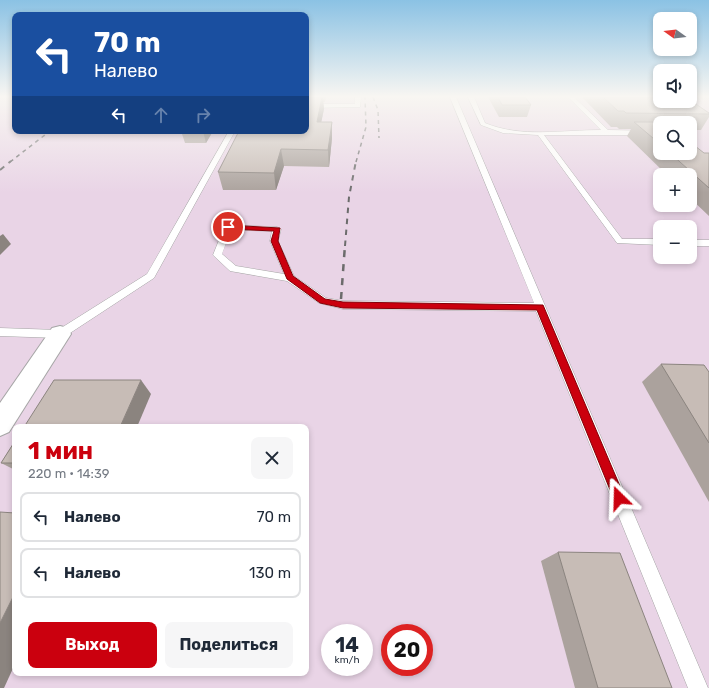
<!DOCTYPE html>
<html lang="ru">
<meta charset="utf-8">
<style>
:root{--surface:#fff;--page:#f6f6f7;--text:#1f2937;--muted:#747a83;--line:#e0e1e3;--accent:#cb000e}
body{margin:0;font-family:Rubik,sans-serif;background:var(--page);color:var(--text);height:100vh;display:flex;flex-direction:column;font-size:15px;white-space:nowrap}
*{box-sizing:border-box;margin:0}
p{font-size:13px;color:var(--muted)}
.icon{flex:none;width:22px;height:22px;fill:none;stroke:currentColor;stroke-width:2;stroke-linecap:round;stroke-linejoin:round}
.map{position:relative;flex:1;overflow:hidden}
.side{position:absolute;left:12px;top:424px;width:297px;height:252px;display:flex;flex-direction:column;background:var(--surface);border-radius:8px;box-shadow:0 2px 6px #0003}
.side>*{flex:none}
.banner{position:absolute;left:12px;top:12px;width:297px;height:122px;border-radius:8px;box-shadow:0 2px 6px #0003;background:#1a4fa0;color:#fff;overflow:hidden}
.needle{width:26px;rotate:285deg}
.controls{position:absolute;left:653px;top:12px;display:grid;gap:8px}
.controls a{display:grid;place-items:center;width:44px;height:44px;border-radius:8px;background:var(--surface);box-shadow:0 2px 6px #0003;font-size:20px}
.speed{position:absolute;left:321px;top:624px;display:flex;gap:8px;font-size:20px;font-weight:700;text-align:center}
.speed>*{display:grid;place-content:center;width:52px;height:52px;border-radius:50%;background:var(--surface);box-shadow:0 2px 6px #0003;line-height:1}
.speed small{font-size:10px;font-weight:400}
.speed .limit{border:6px solid #d22;background:#fff;color:#111}
.pin{position:absolute;display:grid;place-items:center;width:34px;height:34px;color:#fff;margin:-17px;border:2px solid #fff;border-radius:50%;box-shadow:0 1px 4px #0007}
.me{position:absolute;width:44px;margin:-22px;rotate:338deg;stroke-linejoin:round;filter:drop-shadow(0 0 3px #0008)}
.turn{display:flex;align-items:center;gap:14px;height:84px;padding:0 16px;font-size:18px}
.turn .icon{width:52px;height:52px;stroke-width:2.5}
.turn b{display:block;font-size:28px;line-height:34px}
.lanes{display:flex;align-items:center;height:38px;padding:0 16px;background:#0003;justify-content:center;gap:20px;direction:ltr}
.lanes .off{opacity:.35}
.round{display:grid;place-items:center;flex:none;width:42px;height:42px;border-radius:8px;background:var(--page)}
.headline{display:flex;align-items:center;justify-content:space-between;height:68px;padding:0 16px}
h1{font-size:24px;font-weight:700;line-height:30px;color:var(--accent)}
.primary-button{display:flex;gap:8px;margin-top:auto;padding:8px 16px}
.primary-button a{flex:1;height:46px;border-radius:8px;background:var(--accent);color:#fff;font-size:16px;font-weight:700;line-height:46px;text-align:center}
.primary-button a+a{background:var(--page);color:var(--text)}
ul{padding:0;list-style:none}
li{display:flex;align-items:center;gap:12px;height:50px;margin:0 8px 6px;padding:0 8px;border:2px solid var(--line);border-radius:8px}
li div{flex:1}
li b{display:block;font-size:15px}
li em{font-style:normal}
.map>svg:first-child{display:block}
.industrial{fill:#e9d4e6;fill-rule:evenodd}
.lines{fill:none;stroke-linecap:round;stroke-linejoin:round}
.service-casing{stroke:#a5a5a5;stroke-width:1}
.minor-casing{stroke:#a5a5a5;stroke-width:2}
.service{fill:#fff;fill-rule:evenodd}
.minor{fill:#fff;fill-rule:evenodd}
.rail-far2{stroke:#6c6c6c;stroke-width:1.5;stroke-dasharray:4 4;stroke-linecap:butt}
.rail-far1{stroke:#6c6c6c;stroke-width:2;stroke-dasharray:5.5 5.5;stroke-linecap:butt}
.rail{stroke:#6c6c6c;stroke-width:2.5;stroke-dasharray:7 7;stroke-linecap:butt}
.wall{fill:#aba29d}
.shaded-wall{fill:#8b847f}
.building{fill:#c7bcb6;stroke:#8b847f}
.route{fill:#cb000e;stroke:#840009}
</style>
<div class="map">
<svg width="709" height="688" viewBox="0 0 709 688">
<rect width="100%" height="100%" fill="#efeae3"/>
<!-- industrial -->
<path class="industrial" d="M0,97H15V131H306V97H660V101H690V97H709V688H0ZM660,123H690V153H660ZM660,175H690V205H660ZM660,227H690V257H660ZM15,427H306V673H15ZM330,633H364V667H330ZM390,633H424V667H390Z"/>
<g class="lines">
<defs>
<g id="service">
<polygon points="355,97 361,97 360,107 306,108 306,104 355,104"/>
<path d="M450,97H456L708,688H688L536,311L343,309L319,303L287,281L230,271L213,255L225,225L277,227L281,229L278,241L294,276L326,298L343,301L534,303ZM231,230L272,231L270,241L284,274L236,266L222,254Z"/>
<path d="M468,97H474L485,123C521,138 563,130 601,130L568,97H574L608,130L660,131V135H544L622,239H660V245L617,243L538,135L503,133L481,125Z"/>
<polygon points="229,131 235,131 154,278 64,337 60,338 0,336 0,328 58,330 147,274"/>
<rect x="690" y="240" width="19" height="6"/>
</g>
<polygon id="minor" points="60,326 68,328 71,334 9,432 0,436 0,403 52,328"/>
</defs>
<!-- service casing -->
<use href="#service" class="service-casing"/>
<!-- minor casing -->
<use href="#minor" class="minor-casing"/>
<!-- service -->
<use href="#service" class="service"/>
<!-- minor -->
<use href="#minor" class="minor"/>
<!-- rail-far2 -->
<g class="rail-far2">
<polyline points="373,97 378,110 379,138"/>
<polyline points="10,162 50,131"/>
<polyline points="356,162 366,127 365,97"/>
</g>
<!-- rail-far1 -->
<g class="rail-far1">
<polyline points="0,170 11,161"/>
<polyline points="345,246 349,197 356,161"/>
</g>
<!-- rail -->
<polyline class="rail" points="341,299 345,245"/>
</g>
<!-- wall -->
<g class="wall">
<polygon points="306,97 326,97 325,102 323,102 324,109 321,122 332,122 332,138 329,167 284,166 276,190 223,190 218,172"/>
<polygon points="488,97 525,97 531,105 527,117 499,117"/>
<polygon points="582,97 660,97 709,113 709,117 701,130 690,130 690,123 660,123 660,153 709,153 709,216 690,198 690,175 667,175 627,136 631,129 619,129 617,127 611,127"/>
<polygon points="181,131 213,131 206,143 185,143"/>
<polygon points="661,364 709,372 709,502 642,382"/>
<polygon points="15,441 15,470 1,463"/>
<polygon points="558,552 672,688 575,688 541,561"/>
</g>
<!-- shaded-wall -->
<g class="shaded-wall">
<polygon points="322,97 323,97 324,109 318,138 317,122"/>
<polygon points="332,122 332,138 329,167 328,150"/>
<polygon points="203,131 213,131 206,143"/>
<polygon points="281,149 284,166 276,190 274,173"/>
<polygon points="3,234 11,244 0,255 0,236"/>
<polygon points="141,380 151,394 137,427 120,427"/>
<polygon points="15,593 15,664 4,688 0,688 0,623"/>
</g>
<!-- building -->
<g class="building">
<polygon points="306,97 322,97 317,122 332,122 328,150 281,149 274,173 218,172 239,131 306,131"/>
<polygon points="498,97 525,97 531,105 502,105"/>
<polygon points="603,97 660,97 660,101 690,101 690,100 709,113 709,114 626,113 624,111 618,111"/>
<polygon points="634,122 664,122 666,123 660,123 660,144"/>
<polygon points="690,142 704,153 709,153 709,188 670,153 690,153"/>
<polygon points="661,364 704,365 709,372 709,443"/>
<polygon points="54,380 141,380 120,427 24,427"/>
<polygon points="15,441 15,463 1,463"/>
<polygon points="0,512 15,513 15,593 0,623"/>
<polygon points="558,552 620,553 672,688 598,688"/>
</g>
<!-- sky -->
<linearGradient id="sky" x2="0" y2="1"><stop stop-color="#8bc2e4"/><stop offset="0.5" stop-color="#f8f6f2"/><stop offset="1" stop-color="#f8f6f2" stop-opacity="0"/></linearGradient>
<rect width="709" height="193" fill="url(#sky)"/>
<!-- route -->
<polygon class="route" points="226,225 280,228 278,241 293,276 325,299 343,302 543,305 625,498 623,502 619,504 615,502 537,310 343,308 320,303 287,279 271,241 274,231 228,229 225,227"/>
</svg>
<div class="controls">
<a><svg class="needle" viewBox="-14 -14 28 28"><path d="M0-13l5 13h-10z" fill="#e53935"/><path d="M0 13l5-13h-10z" fill="#747a83"/></svg></a>
<a><svg class="icon" aria-label="sound" viewBox="0 0 24 24"><path d="M4 9h4l5-4v14l-5-4H4zM17 9q2 3 0 6"/></svg></a>
<a><svg class="icon" aria-label="search" viewBox="0 0 24 24"><circle cx="10" cy="10" r="6"/><path d="M15 15l6 6"/></svg></a>
<a>+</a>
<a>−</a>
</div>
<div class="speed"><div>14<small>km/h</small></div><div class="limit">20</div></div>
<div class="pin" style="left:228px;top:227px;background:#d93025"><svg class="icon" aria-label="arrive" viewBox="0 0 24 24"><path d="M6 21V4h12l-3 4 3 4H6"/></svg></div>
<svg class="me" style="left:619px;top:498px" viewBox="-20 -20 40 40"><path d="M0-17L14 15 0 8-14 15z" fill="#cb000e" stroke="#fff" stroke-width="4"/></svg>
<div class="banner">
<div class="turn"><svg class="icon" aria-label="left" viewBox="0 0 24 24"><path d="M17 20v-9H6M10 6l-5 5 5 5"/></svg><div><b>70 m</b>Налево</div></div>
<div class="lanes"><svg class="icon" aria-label="left" viewBox="0 0 24 24"><path d="M17 20v-9H6M10 6l-5 5 5 5"/></svg><svg class="icon off" aria-label="ahead" viewBox="0 0 24 24"><path d="M12 20V5M6 11l6-6 6 6"/></svg><svg class="icon off" aria-label="right" viewBox="0 0 24 24"><path d="M7 20v-9h11M14 6l5 5-5 5"/></svg></div>
</div>
<section class="side">
<div class="headline"><div><h1>1 мин</h1><p>220 m · 14:39</p></div><a class="round"><svg class="icon" aria-label="close" viewBox="0 0 24 24"><path d="M6 6l12 12M18 6L6 18"/></svg></a></div>
<ul>
<li><svg class="icon" aria-label="left" viewBox="0 0 24 24"><path d="M17 20v-9H6M10 6l-5 5 5 5"/></svg><div><b>Налево</b></div><em>70 m</em></li>
<li><svg class="icon" aria-label="left" viewBox="0 0 24 24"><path d="M17 20v-9H6M10 6l-5 5 5 5"/></svg><div><b>Налево</b></div><em>130 m</em></li>
</ul>
<div class="primary-button"><a>Выход</a><a>Поделиться</a></div>
</section>
</div>
